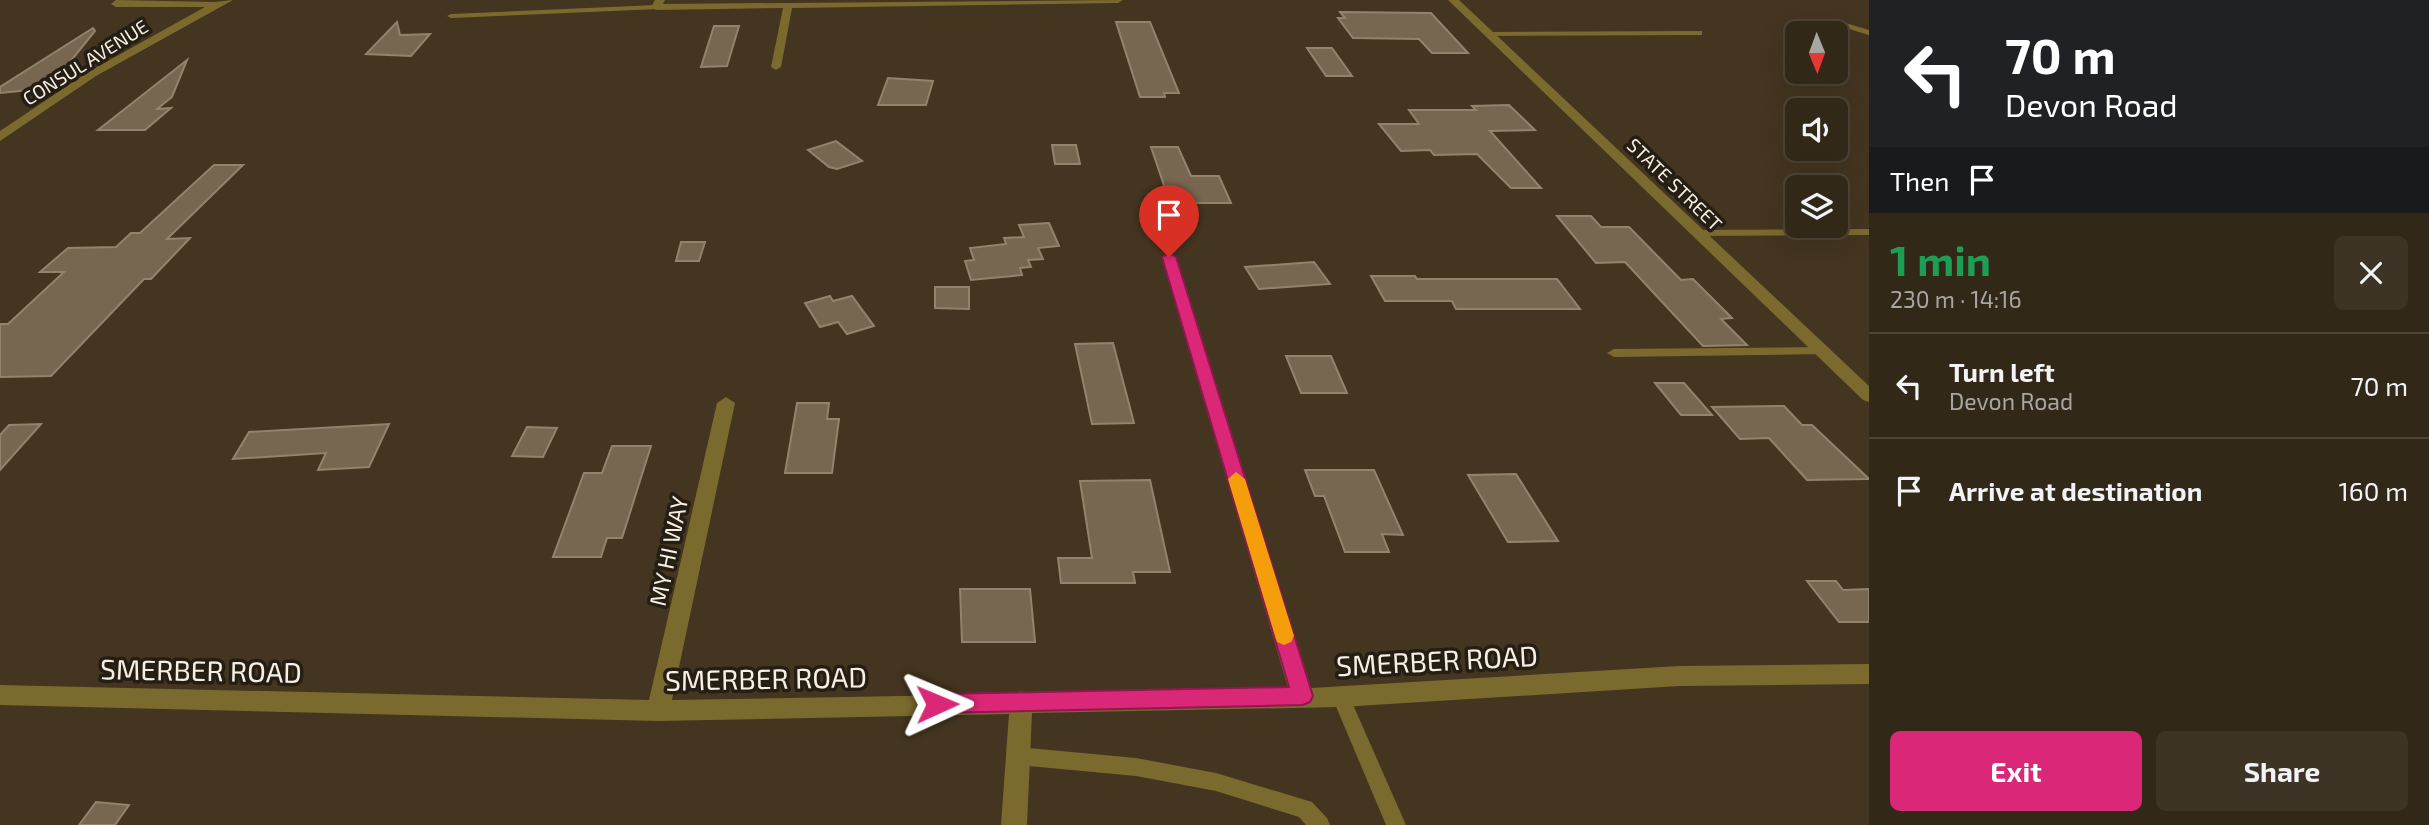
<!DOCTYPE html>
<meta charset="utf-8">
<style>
:root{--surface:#322818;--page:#3d3425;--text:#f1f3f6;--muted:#a8a6a2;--line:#4d4437;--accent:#db2777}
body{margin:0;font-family:"Exo 2",sans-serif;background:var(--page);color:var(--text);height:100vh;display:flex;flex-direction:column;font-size:26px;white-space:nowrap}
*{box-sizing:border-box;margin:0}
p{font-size:23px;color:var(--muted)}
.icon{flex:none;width:38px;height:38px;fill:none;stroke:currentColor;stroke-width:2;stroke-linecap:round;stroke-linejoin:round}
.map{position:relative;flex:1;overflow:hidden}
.sheet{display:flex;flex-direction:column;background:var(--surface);width:560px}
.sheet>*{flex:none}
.banner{background:#202124;color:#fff;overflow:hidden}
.needle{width:46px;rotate:179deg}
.tools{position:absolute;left:1785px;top:21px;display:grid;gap:14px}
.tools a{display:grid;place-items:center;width:63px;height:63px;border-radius:10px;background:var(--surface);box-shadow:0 7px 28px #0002,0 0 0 2px var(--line);font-size:35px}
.pin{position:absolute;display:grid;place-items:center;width:60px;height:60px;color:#fff;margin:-72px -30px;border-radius:50% 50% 50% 0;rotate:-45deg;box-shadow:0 0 7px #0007}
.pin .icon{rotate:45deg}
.me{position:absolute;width:77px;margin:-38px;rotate:89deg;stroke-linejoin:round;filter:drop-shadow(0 0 5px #0008)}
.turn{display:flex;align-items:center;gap:24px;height:147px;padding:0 21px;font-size:32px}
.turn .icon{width:91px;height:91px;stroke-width:2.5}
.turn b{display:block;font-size:49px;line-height:60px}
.then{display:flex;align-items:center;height:66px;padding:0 21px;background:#0003;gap:14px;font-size:26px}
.round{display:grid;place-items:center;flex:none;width:74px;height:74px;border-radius:10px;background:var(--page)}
.headline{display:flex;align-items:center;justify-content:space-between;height:119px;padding:0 21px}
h1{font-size:42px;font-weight:700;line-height:52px;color:#1e9e55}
.primary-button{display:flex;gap:14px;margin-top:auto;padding:14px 21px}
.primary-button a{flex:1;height:80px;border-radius:10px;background:var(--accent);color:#fff;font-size:28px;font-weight:700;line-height:80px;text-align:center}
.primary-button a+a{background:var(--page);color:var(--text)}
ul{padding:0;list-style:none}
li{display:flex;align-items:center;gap:21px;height:105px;padding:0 21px;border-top:2px solid var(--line)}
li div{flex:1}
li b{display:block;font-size:26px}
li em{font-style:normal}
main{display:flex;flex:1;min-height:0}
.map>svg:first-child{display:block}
.building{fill:#776750;stroke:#93836b;stroke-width:2}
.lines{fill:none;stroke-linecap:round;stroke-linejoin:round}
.lane{fill:#7b6a2e;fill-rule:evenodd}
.street{fill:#7b6a2e;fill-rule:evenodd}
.route{fill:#db2777;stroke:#8e194d;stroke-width:2}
.slow{fill:#f59e0b}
.labels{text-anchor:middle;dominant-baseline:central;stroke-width:7;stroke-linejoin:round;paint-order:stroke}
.far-street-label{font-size:19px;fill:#f8efe2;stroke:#241e14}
.street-label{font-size:23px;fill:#f8efe2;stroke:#241e14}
.near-street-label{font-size:28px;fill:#f8efe2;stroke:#241e14}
</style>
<main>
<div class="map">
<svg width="1869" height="825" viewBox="0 0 1869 825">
<rect width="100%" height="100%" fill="#433520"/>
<!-- building -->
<g class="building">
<polygon points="1340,12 1431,13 1468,53 1432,53 1419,39 1353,38 1338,18 1345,18"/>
<polygon points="397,22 400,35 430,34 411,56 366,54"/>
<polygon points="1116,22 1150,22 1179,93 1164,93 1165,97 1140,97"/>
<polygon points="714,26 739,26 727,66 701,67"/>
<polygon points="93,28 95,31 49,88 0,93 0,87"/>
<polygon points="1307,48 1332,48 1352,76 1326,76"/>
<polygon points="187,60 172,97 157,109 171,108 145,130 98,130"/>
<polygon points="888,78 933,81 926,105 878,105"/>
<polygon points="1509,105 1535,130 1490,131 1541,188 1511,188 1477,154 1434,155 1430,150 1401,151 1379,124 1419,124 1409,110 1476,110 1472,106"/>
<polygon points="836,141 862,161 837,169 829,167 808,150"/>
<polygon points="1052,145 1076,145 1080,164 1055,164"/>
<polygon points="1151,147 1178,147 1191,176 1219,176 1231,203 1170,203"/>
<polygon points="214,165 243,165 167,239 190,238 151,279 144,279 51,376 0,377 0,324 8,324 64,272 40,272 68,248 116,247 131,233 140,233"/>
<polygon points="1557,216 1591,216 1601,227 1629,227 1681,280 1693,279 1732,318 1721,319 1747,345 1703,346 1625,262 1596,263"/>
<polygon points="1049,223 1059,246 1038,248 1043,259 1028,260 1031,267 1020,268 1022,275 971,280 965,261 974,260 970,248 1006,244 1004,238 1024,237 1019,225"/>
<polygon points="681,242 705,242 699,261 676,261"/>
<polygon points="1314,262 1330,284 1259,289 1245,267"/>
<polygon points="1371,276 1415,276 1417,279 1557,279 1580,309 1456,309 1452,301 1385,301"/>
<polygon points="935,287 969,287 969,309 935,308"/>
<polygon points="830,296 833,301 852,296 874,326 847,334 838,322 820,327 805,303"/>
<polygon points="1113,343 1134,423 1092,424 1075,344"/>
<polygon points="1286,356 1331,356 1347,393 1301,393"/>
<polygon points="1655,383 1684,383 1712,415 1681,415"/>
<polygon points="797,403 829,403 827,419 839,419 832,473 785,473"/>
<polygon points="1784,406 1802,425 1812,425 1869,479 1807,480 1769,438 1740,439 1712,407"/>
<polygon points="41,424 0,470 0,435 9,425"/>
<polygon points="389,424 369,467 318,470 326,453 233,459 249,432"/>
<polygon points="527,427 557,428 543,457 512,456"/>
<polygon points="612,446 651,446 622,538 607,538 601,557 553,557 584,473 602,473"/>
<polygon points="1305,470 1374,470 1403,535 1382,534 1389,552 1345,552 1324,496 1315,496"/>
<polygon points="1516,474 1558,541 1508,542 1468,475"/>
<polygon points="1150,480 1170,572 1133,572 1135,583 1061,583 1058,558 1092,558 1080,481"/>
<polygon points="1807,581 1836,581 1843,590 1869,589 1869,622 1839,622"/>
<polygon points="960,589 1030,589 1035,642 962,642"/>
<polygon points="96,802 129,805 115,825 79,825"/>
</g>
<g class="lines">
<!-- lane -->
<g class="lane">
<polygon points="656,5 660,7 659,9 451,18 447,16 451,14"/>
<polygon points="1832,19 1869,30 1869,35 1829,23 1829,19"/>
<polygon points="1699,31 1702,31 1702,35 1489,36 1485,34 1489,32"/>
<polygon points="1869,229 1869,235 1698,236 1692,233 1698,230"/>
<polygon points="1822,347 1827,348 1829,351 1827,354 1614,357 1607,353 1614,349"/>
<polygon points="1341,689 1347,691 1406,825 1386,825 1332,697 1335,691"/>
<polygon points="1018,747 1136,758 1216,773 1312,802 1327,818 1330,825 1306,825 1299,817 1216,791 1136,776 1018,765 1011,762 1008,756 1011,750"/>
</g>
<!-- street -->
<g class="street">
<polygon points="116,0 215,2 233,0 96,76 0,141 0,131 88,72 205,7 116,7 111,4"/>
<polygon points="655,0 665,0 663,4 1123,0 1118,3 792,8 781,67 776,70 771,67 783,8 656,10 651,7"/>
<polygon points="1448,0 1459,0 1869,386 1869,402 1863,400"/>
<polygon points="1169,253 1176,257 1311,688 1679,666 1869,664 1869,684 1679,686 1341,707 1032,713 1027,825 1001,825 1009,714 658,721 0,705 0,685 649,700 717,403 726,397 735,403 672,700 1014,694 1021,691 1028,693 1288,688 1162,257"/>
</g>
</g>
<!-- route -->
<polygon class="route" points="1169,253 1176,257 1313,696 1310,702 1303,705 937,713 930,710 927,704 930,697 937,694 1289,687 1162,257"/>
<!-- slow -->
<polygon class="slow" points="1236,472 1245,479 1294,636 1291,642 1284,645 1277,642 1275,636 1228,479"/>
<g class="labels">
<!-- far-street labels -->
<g class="far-street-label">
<text transform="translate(85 62) rotate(-32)">CONSUL AVENUE</text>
<text transform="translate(1675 184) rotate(44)">STATE STREET</text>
</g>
<!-- street labels -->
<g class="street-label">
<text transform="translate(668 551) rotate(-78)">MY HI WAY</text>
</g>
<!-- near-street labels -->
<g class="near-street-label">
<text transform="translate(1437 660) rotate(-3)">SMERBER ROAD</text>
<text transform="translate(201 670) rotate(1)">SMERBER ROAD</text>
<text transform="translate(766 678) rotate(-1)">SMERBER ROAD</text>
</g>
</g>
</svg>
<div class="tools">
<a><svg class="needle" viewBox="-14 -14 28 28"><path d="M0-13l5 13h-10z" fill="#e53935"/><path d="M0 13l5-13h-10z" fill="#a8a6a2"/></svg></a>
<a><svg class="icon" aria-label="sound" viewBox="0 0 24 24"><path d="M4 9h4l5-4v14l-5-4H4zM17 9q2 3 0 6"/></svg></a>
<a><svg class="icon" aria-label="layers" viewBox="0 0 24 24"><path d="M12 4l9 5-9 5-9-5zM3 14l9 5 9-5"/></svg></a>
</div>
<div class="pin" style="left:1169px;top:257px;background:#d93025"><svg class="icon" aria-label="arrive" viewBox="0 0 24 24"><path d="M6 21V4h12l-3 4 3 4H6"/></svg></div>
<svg class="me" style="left:937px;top:704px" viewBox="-20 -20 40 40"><path d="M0-17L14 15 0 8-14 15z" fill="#db2777" stroke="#fff" stroke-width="4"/></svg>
</div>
<section class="sheet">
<div class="banner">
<div class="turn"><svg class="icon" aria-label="left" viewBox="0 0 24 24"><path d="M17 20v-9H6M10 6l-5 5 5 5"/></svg><div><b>70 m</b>Devon Road</div></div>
<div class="then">Then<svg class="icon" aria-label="arrive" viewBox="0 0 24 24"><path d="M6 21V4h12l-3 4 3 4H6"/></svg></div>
</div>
<div class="headline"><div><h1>1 min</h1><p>230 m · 14:16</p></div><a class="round"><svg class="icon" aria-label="close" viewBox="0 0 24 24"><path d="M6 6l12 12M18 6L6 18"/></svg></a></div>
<ul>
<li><svg class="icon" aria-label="left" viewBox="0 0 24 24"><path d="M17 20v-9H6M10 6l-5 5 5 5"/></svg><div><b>Turn left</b><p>Devon Road</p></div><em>70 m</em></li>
<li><svg class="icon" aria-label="arrive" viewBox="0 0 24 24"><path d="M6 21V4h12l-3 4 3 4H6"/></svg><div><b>Arrive at destination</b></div><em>160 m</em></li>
</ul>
<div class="primary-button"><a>Exit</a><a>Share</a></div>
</section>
</main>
